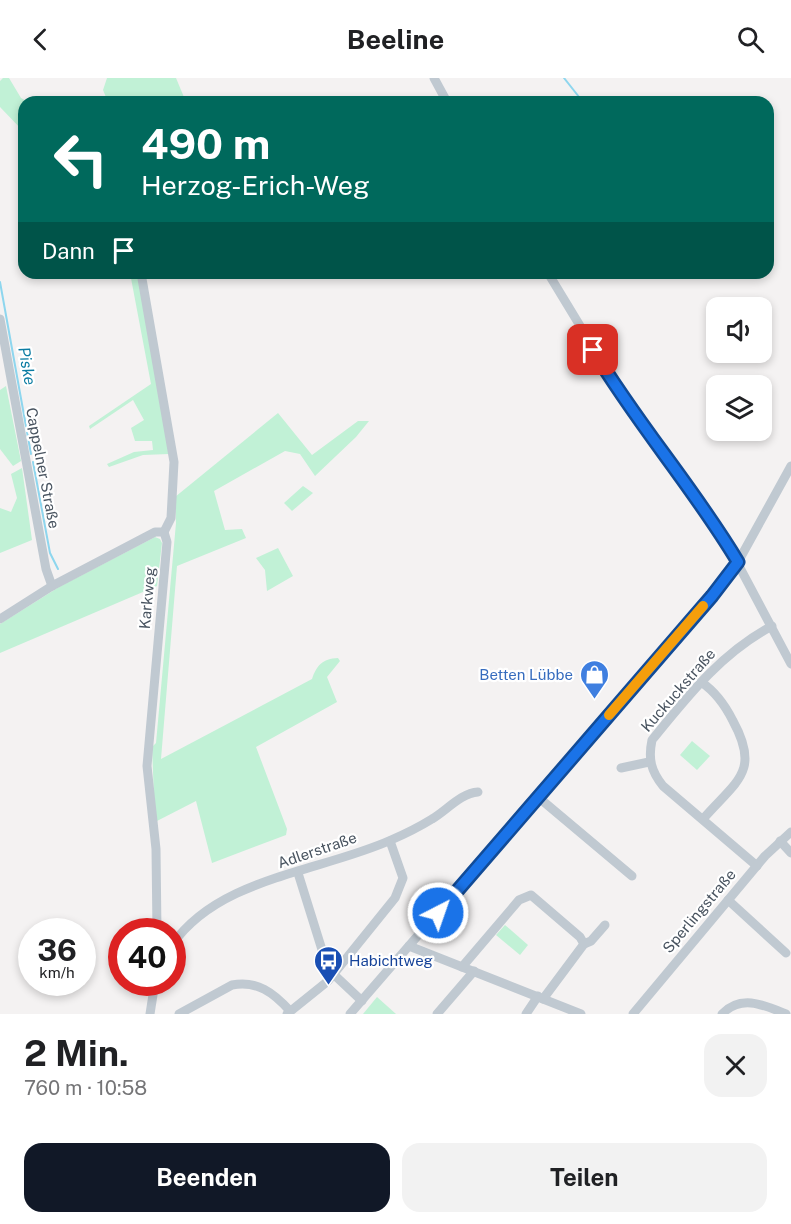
<!DOCTYPE html>
<html lang="de">
<meta charset="utf-8">
<style>
:root{--surface:#fff;--page:#f2f2f2;--text:#202124;--muted:#757577;--accent:#111827}
body{margin:0;font-family:"Public Sans",sans-serif;background:var(--page);color:var(--text);height:100vh;display:flex;flex-direction:column;font-size:22px;white-space:nowrap}
*{box-sizing:border-box;margin:0}
p{font-size:20px;color:var(--muted)}
.icon{flex:none;width:33px;height:33px;fill:none;stroke:currentColor;stroke-width:2;stroke-linecap:round;stroke-linejoin:round}
.map{position:relative;height:936px;overflow:hidden}
.drawer{display:flex;flex-direction:column;background:var(--surface);flex:1}
.drawer>*{flex:none}
.guide{position:absolute;left:18px;top:18px;width:756px;height:183px;border-radius:18px;box-shadow:0 3px 9px #0003;background:#00695c;color:#fff;overflow:hidden}
.fabs{position:absolute;left:706px;top:219px;display:grid;gap:12px}
.fabs a{display:grid;place-items:center;width:66px;height:66px;border-radius:12px;background:var(--surface);box-shadow:0 3px 9px #0003;font-size:30px}
.speed{position:absolute;left:18px;top:840px;display:flex;gap:12px;font-size:30px;font-weight:700;text-align:center}
.speed>*{display:grid;place-content:center;width:78px;height:78px;border-radius:50%;background:var(--surface);box-shadow:0 3px 9px #0003;line-height:1}
.speed small{font-size:15px;font-weight:400}
.speed .limit{border:9px solid #d22;background:#fff;color:#111}
.pin{position:absolute;display:grid;place-items:center;width:51px;height:51px;color:#fff;margin:-26px;border-radius:12px;box-shadow:0 3px 9px #0006}
.me{position:absolute;width:66px;margin:-33px;rotate:41deg;stroke-linejoin:round;filter:drop-shadow(0 0 4px #0008)}
.turn{display:flex;align-items:center;gap:21px;height:126px;padding:0 24px;font-size:27px}
.turn .icon{width:78px;height:78px;stroke-width:2.5}
.turn b{display:block;font-size:42px;line-height:51px}
.then{display:flex;align-items:center;height:57px;padding:0 24px;background:#0003;gap:12px;font-size:22px}
.round{display:grid;place-items:center;flex:none;width:63px;height:63px;border-radius:18px;background:var(--page)}
.summary{display:flex;align-items:center;justify-content:space-between;height:102px;padding:0 24px}
h1{font-size:36px;font-weight:700;line-height:45px}
.button{display:flex;gap:12px;margin-top:auto;padding:12px 24px}
.button a{flex:1;height:69px;border-radius:18px;background:var(--accent);color:#fff;font-size:24px;font-weight:700;line-height:69px;text-align:center}
.button a+a{background:var(--page);color:var(--text)}
header{display:flex;justify-content:space-between;align-items:center;height:78px;padding:0 24px;background:var(--surface);font-size:27px;font-weight:700}
.map>svg:first-child{display:block}
.green{fill:#c1f1d6}
.lines{fill:none;stroke-linecap:round;stroke-linejoin:round}
.stream{stroke:#8ed6ee;stroke-width:2}
.minor{stroke:#c0c9d1;stroke-width:9}
.route-casing{stroke:#114b97;stroke-width:15}
.route{stroke:#1a73e8;stroke-width:10}
.slow{stroke:#f59e0b;stroke-width:10}
.labels{text-anchor:middle;dominant-baseline:central;stroke-width:4.5;stroke-linejoin:round;paint-order:stroke}
.street-label{font-size:15px;fill:#495460;stroke:#fff}
.shop-label{font-size:15px;fill:#366cbe;stroke:#fff;text-anchor:end}
.transit-label{font-size:15px;fill:#164399;stroke:#fff;text-anchor:start}
.water-label{font-size:16px;font-style:italic;fill:#0b7ca2;stroke:#fff}
</style>
<header><svg class="icon" aria-label="back" viewBox="0 0 24 24"><path d="M15 5l-7 7 7 7"/></svg>Beeline<svg class="icon" aria-label="search" viewBox="0 0 24 24"><circle cx="10" cy="10" r="6"/><path d="M15 15l6 6"/></svg></header>
<div class="map">
<svg width="791" height="936" viewBox="0 0 791 936">
<rect width="100%" height="100%" fill="#f4f2f2"/>
<!-- green -->
<g class="green">
<polygon points="3,0 9,0 21,20 28,24 24,24 24,54 0,29 0,3"/>
<polygon points="107,0 176,0 186,24 108,24 103,12"/>
<polygon points="130,195 138,195 169,376 143,377 109,389 107,386 134,374 153,372 152,363 135,363 131,350 144,342 133,322 90,351 89,348 151,306"/>
<polygon points="6,308 21,383 13,388 0,371 0,312"/>
<path d="M278,335L312,377L358,343H369L356,359L315,398L300,376L285,373L214,413L225,452L242,451L246,460L177,488L161,681L312,601C317,587 322,581 338,580L340,583L327,599L337,624L256,669L287,751L286,757L212,785L196,723L155,744L152,669L156,665L176,445L175,419Z"/>
<polygon points="22,390 32,462 0,475 0,430 11,434 17,420 11,396"/>
<polygon points="303,408 313,415 292,433 284,425"/>
<polygon points="155,459 160,461 162,465 157,508 0,575 0,546 59,509"/>
<polygon points="278,470 293,498 267,513 265,492 256,480"/>
<polygon points="692,663 710,678 697,692 680,677"/>
<polygon points="505,847 528,867 520,877 496,857"/>
<polygon points="377,919 396,936 363,936"/>
</g>
<g class="lines">
<!-- stream -->
<g class="stream">
<polyline points="564,0 583,24"/>
<polyline points="0,204 31,376"/>
<polyline points="33,384 50,475 58,491"/>
</g>
<!-- minor -->
<g class="minor">
<polyline points="434,0 447,24"/>
<polyline points="141,195 174,384 171,440 164,454"/>
<polyline points="548,195 636,340 730,471 791,586"/>
<polyline points="0,241 46,491 52,508"/>
<polyline points="0,541 52,508 155,454 164,454"/>
<path d="M701,604C716,614 725,627 733,643C761,694 736,703 703,741"/>
<polyline points="621,690 649,684"/>
<polyline points="538,719 632,798"/>
<polyline points="780,763 791,775"/>
<path d="M757,788L663,708C651,693 648,681 652,662C687,619 721,575 772,548"/>
<polyline points="298,795 328,891 362,923"/>
<polyline points="728,822 786,875"/>
<polyline points="157,854 156,771 147,688 167,464 164,454"/>
<polyline points="584,866 591,863 605,847"/>
<path d="M172,867C219,799 320,794 391,762C405,756 419,749 432,741C446,733 461,715 478,714"/>
<polyline points="409,868 581,936"/>
<polyline points="462,889 519,822 531,817 580,859 584,866 543,921"/>
<polyline points="150,936 155,904"/>
<path d="M179,936L232,907C257,902 274,915 290,933"/>
<polyline points="287,936 328,903 395,820 403,800 390,763"/>
<polyline points="350,936 712,518 738,484 791,388"/>
<polyline points="437,936 474,893"/>
<polyline points="526,936 538,918"/>
<polyline points="633,936 765,778 791,754"/>
<path d="M722,936C741,916 764,927 786,936"/>
</g>
</g>
<g class="lines">
<defs>
<path id="route" d="M438,835L712,518L738,484C694,410 637,346 593,272"/>
</defs>
<!-- route casing -->
<use href="#route" class="route-casing"/>
<!-- route -->
<use href="#route" class="route"/>
<!-- slow -->
<polyline class="slow" points="609,637 703,528"/>
</g>
<!-- icons -->
<defs>
<symbol id="shop-pin" viewBox="-11 -11 22 30"><path d="M0 17L-7.5 6A9.5 9.5 0 1 1 7.5 6Z" fill="#3f7fe0" stroke="#fff"/><path d="M-5-2.5h2.3a2.7 3.5 0 0 1 5.4 0H5L5.5 6h-11ZM-1.5-2.5h3a1.5 2.3 0 0 0-3 0Z" fill="#fff"/></symbol>
<symbol id="bus-pin" viewBox="-11 -11 22 30"><path d="M0 17L-7.5 6A9.5 9.5 0 1 1 7.5 6Z" fill="#1a4fb4" stroke="#fff"/><path d="M-5-6H5V4H4V6H2V4H-2V6H-4V4H-5ZM-3.5-4V0h7V-4ZM-3.5 1.2v1.5H-2V1.2ZM2 1.2v1.5H3.5V1.2Z" fill="#fff"/></symbol>
</defs>
<g fill-rule="evenodd">
<use href="#shop-pin" x="578" y="580" width="33" height="45"/>
<use href="#bus-pin" x="312" y="866" width="33" height="45"/>
</g>
<g class="labels">
<!-- street labels -->
<g class="street-label">
<text transform="translate(43 390) rotate(79)">Cappelner Straße</text>
<text transform="translate(147 520) rotate(-85)">Karkweg</text>
<text transform="translate(678 612) rotate(-49)">Kuckuckstraße</text>
<text transform="translate(317 772) rotate(-19)">Adlerstraße</text>
<text transform="translate(699 833) rotate(-50)">Sperlingstraße</text>
</g>
<!-- shop labels -->
<g class="shop-label">
<text x="573" y="596">Betten Lübbe</text>
</g>
<!-- transit labels -->
<g class="transit-label">
<text x="349" y="882">Habichtweg</text>
</g>
<!-- water labels -->
<g class="water-label">
<text transform="translate(27 288) rotate(80)">Piske</text>
</g>
</g>
</svg>
<div class="fabs">
<a><svg class="icon" aria-label="sound" viewBox="0 0 24 24"><path d="M4 9h4l5-4v14l-5-4H4zM17 9q2 3 0 6"/></svg></a>
<a><svg class="icon" aria-label="layers" viewBox="0 0 24 24"><path d="M12 4l9 5-9 5-9-5zM3 14l9 5 9-5"/></svg></a>
</div>
<div class="speed"><div>36<small>km/h</small></div><div class="limit">40</div></div>
<div class="pin" style="left:593px;top:272px;background:#d93025"><svg class="icon" aria-label="arrive" viewBox="0 0 24 24"><path d="M6 21V4h12l-3 4 3 4H6"/></svg></div>
<svg class="me" style="left:438px;top:835px" viewBox="-20 -20 40 40"><circle r="17" fill="#1a73e8" stroke="#fff" stroke-width="3"/><path d="M0-11L8 9 0 5-8 9z" fill="#fff"/></svg>
<div class="guide">
<div class="turn"><svg class="icon" aria-label="left" viewBox="0 0 24 24"><path d="M17 20v-9H6M10 6l-5 5 5 5"/></svg><div><b>490 m</b>Herzog-Erich-Weg</div></div>
<div class="then">Dann<svg class="icon" aria-label="arrive" viewBox="0 0 24 24"><path d="M6 21V4h12l-3 4 3 4H6"/></svg></div>
</div>
</div>
<section class="drawer">
<div class="summary"><div><h1>2 Min.</h1><p>760 m · 10:58</p></div><a class="round"><svg class="icon" aria-label="close" viewBox="0 0 24 24"><path d="M6 6l12 12M18 6L6 18"/></svg></a></div>
<div class="button"><a>Beenden</a><a>Teilen</a></div>
</section>
